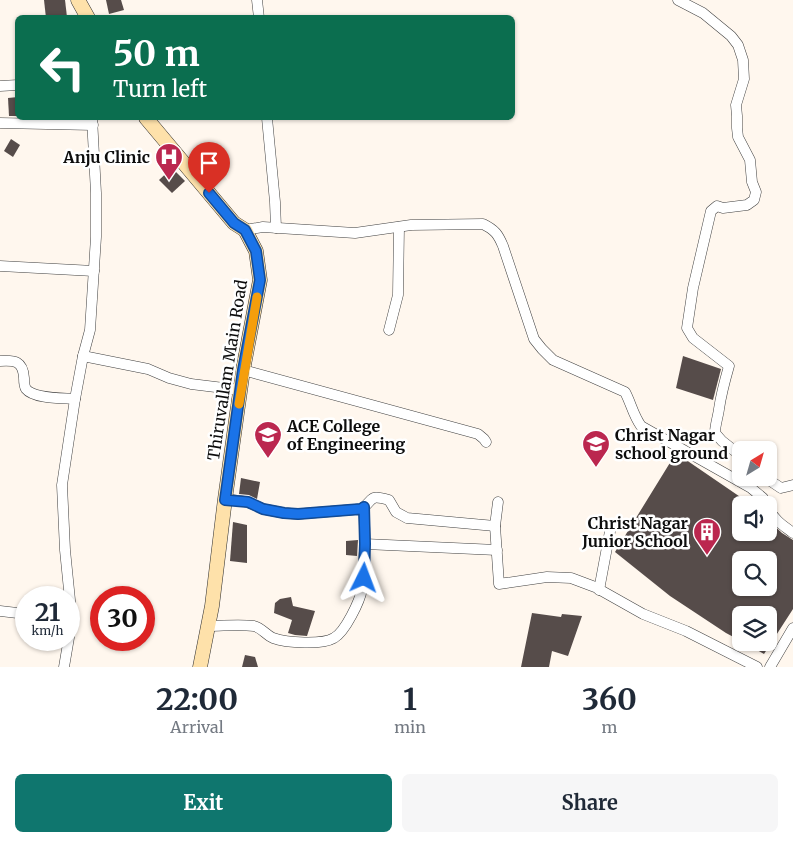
<!DOCTYPE html>
<style>
:root{--surface:#fff;--page:#f6f6f7;--text:#1f2937;--muted:#747a83;--accent:#0f766e}
body{margin:0;font-family:Merriweather,serif;background:var(--page);color:var(--text);height:100vh;display:flex;flex-direction:column;font-size:19px;white-space:nowrap}
*{box-sizing:border-box;margin:0}
p{font-size:16px;color:var(--muted)}
.icon{flex:none;width:28px;height:28px;fill:none;stroke:currentColor;stroke-width:2;stroke-linecap:round;stroke-linejoin:round}
.map{position:relative;height:667px;overflow:hidden}
.details{display:flex;flex-direction:column;background:var(--surface);flex:1}
.details>*{flex:none}
.guide{position:absolute;left:15px;top:15px;width:500px;height:105px;border-radius:8px;box-shadow:0 1px 4px #0004;background:#0b6e4f;color:#fff;overflow:hidden}
.needle{width:32px;rotate:37deg}
.buttons{position:absolute;left:732px;top:441px;display:grid;gap:10px}
.buttons a{display:grid;place-items:center;width:45px;height:45px;border-radius:8px;background:var(--surface);box-shadow:0 1px 4px #0004;font-size:25px}
.speed{position:absolute;left:15px;top:586px;display:flex;gap:10px;font-size:25px;font-weight:700;text-align:center}
.speed>*{display:grid;place-content:center;width:65px;height:65px;border-radius:50%;background:var(--surface);box-shadow:0 1px 4px #0004;line-height:1}
.speed small{font-size:12px;font-weight:400}
.speed .limit{border:8px solid #d22;background:#fff;color:#111}
.pin{position:absolute;display:grid;place-items:center;width:42px;height:42px;color:#fff;margin:-51px -21px;border-radius:50% 50% 50% 0;rotate:-45deg;box-shadow:0 0 5px #0007}
.pin .icon{rotate:45deg}
.me{position:absolute;width:55px;margin:-28px;rotate:3deg;stroke-linejoin:round;filter:drop-shadow(0 0 4px #0008)}
.turn{display:flex;align-items:center;gap:18px;height:105px;padding:0 15px;font-size:22px}
.turn .icon{width:65px;height:65px;stroke-width:2.5}
.turn b{display:block;font-size:35px;line-height:42px}
.eta{display:flex;justify-content:space-evenly;align-items:center;height:85px;text-align:center}
.eta b{font-size:30px;font-weight:700;line-height:35px}
.primary-button{display:flex;gap:10px;margin-top:auto;padding:10px 15px}
.primary-button a{flex:1;height:58px;border-radius:8px;background:var(--accent);color:#fff;font-size:20px;font-weight:700;line-height:58px;text-align:center}
.primary-button a+a{background:var(--page);color:var(--text)}
.map>svg:first-child{display:block}
.building{fill:#564c4a;fill-rule:evenodd}
.lines{fill:none;stroke-linecap:round;stroke-linejoin:round}
.street-casing{stroke:#404040;stroke-width:11}
.secondary-casing{stroke:#2f2f2f;stroke-width:15}
.street{stroke:#fff;stroke-width:10}
.secondary{stroke:#fee1aa;stroke-width:14}
.route-casing{stroke:#114b97;stroke-width:12}
.route{stroke:#1a73e8;stroke-width:9}
.slow{stroke:#f59e0b;stroke-width:9}
.labels{text-anchor:middle;dominant-baseline:central;stroke-width:5;stroke-linejoin:round;paint-order:stroke}
.poi-label{font-size:16px;font-weight:bold;fill:#0d0d0d;stroke:#fff;text-anchor:end}
.street-label{font-size:16px;fill:#0d0d0d;stroke:#fff}
</style>
<div class="map">
<svg width="793" height="667" viewBox="0 0 793 667">
<rect width="100%" height="100%" fill="#fff7ee"/>
<!-- building -->
<g class="building">
<polygon points="44,0 65,0 67,17 46,18"/>
<polygon points="106,0 121,0 124,10 109,14"/>
<polygon points="18,97 18,116 9,116 8,98"/>
<polygon points="11,139 20,145 13,157 4,151"/>
<polygon points="172,168 185,181 172,193 159,180"/>
<polygon points="683,356 721,369 713,400 676,388"/>
<path d="M676,453L752,505H741V532H769V521L782,533L793,540V609L764,654L743,642H769V615H741V641L726,633L670,596L615,552ZM741,560H769V588H741Z"/>
<polygon points="241,478 260,482 257,499 249,495 239,494"/>
<polygon points="233,522 247,525 247,563 230,561"/>
<polygon points="358,540 357,556 346,555 346,541"/>
<polygon points="291,597 293,606 315,611 307,636 295,635 288,633 292,620 274,613 275,603 280,599"/>
<polygon points="532,613 561,617 562,614 582,616 568,656 552,651 549,667 521,667"/>
<polygon points="245,655 255,657 258,667 242,667"/>
</g>
<g class="lines">
<defs>
<g id="street">
<polyline points="257,0 259,18"/>
<path d="M678,0L703,13L731,36L738,45L743,60L744,79L736,105L737,116V128L738,137L750,160L752,182L756,192L754,200L747,205L723,208L717,206L711,211L693,288L687,328L693,338L729,366C725,380 721,395 719,409C718,417 715,425 715,433L722,441L741,456"/>
<polyline points="0,86 18,85"/>
<polyline points="267,118 275,202 276,228"/>
<polyline points="0,123 93,125"/>
<path d="M245,230L263,227L355,233L411,225L483,224C495,230 498,234 503,246L534,339L542,349L553,360L625,392C631,403 633,415 641,426L751,488L763,498L767,505"/>
<polyline points="0,266 94,271"/>
<polyline points="389,330 398,295 399,227"/>
<polyline points="83,356 148,369 169,378 191,384 240,390"/>
<path d="M0,361C15,360 23,361 24,378C24,381 24,386 26,389C34,399 63,398 75,399"/>
<polyline points="243,370 478,434 484,439 486,442"/>
<polyline points="766,478 781,488 793,485"/>
<path d="M225,499L248,502L263,509L284,513L298,514L361,509C375,500 367,494 389,500L396,512L407,518L495,526"/>
<polyline points="498,502 495,526 499,584 547,577 571,578 595,587 643,614 686,631 757,667"/>
<path d="M769,509C774,520 784,526 793,533"/>
<polyline points="365,544 497,550"/>
<polyline points="599,590 611,526"/>
<polyline points="0,611 26,614"/>
<path d="M208,626C223,626 239,624 254,626C262,628 266,635 273,638C287,643 322,645 334,638C345,632 360,601 362,589L365,544L364,507"/>
<polyline points="64,667 72,620 65,550 62,485 75,399 83,356 90,330 96,237 96,193 92,118"/>
<polyline points="770,667 793,628"/>
</g>
<g id="secondary">
<polyline points="78,0 88,18"/>
<polyline points="146,118 234,223 245,230 256,251 260,280 243,370 225,499 212,606 200,667"/>
</g>
</defs>
<!-- street casing -->
<use href="#street" class="street-casing"/>
<!-- secondary casing -->
<use href="#secondary" class="secondary-casing"/>
<!-- street -->
<use href="#street" class="street"/>
<!-- secondary -->
<use href="#secondary" class="secondary"/>
</g>
<g class="lines">
<defs>
<polyline id="route" points="209,193 234,223 245,230 256,251 260,280 243,370 225,500 248,502 263,509 284,513 298,514 361,509 364,507 365,544 364,578"/>
</defs>
<!-- route casing -->
<use href="#route" class="route-casing"/>
<!-- route -->
<use href="#route" class="route"/>
<!-- slow -->
<polyline class="slow" points="239,404 257,297"/>
</g>
<!-- icons -->
<defs>
<symbol id="hospital-pin" viewBox="-11 -11 22 30"><path d="M0 17L-7.5 6A9.5 9.5 0 1 1 7.5 6Z" fill="#bb274f" stroke="#fff"/><path d="M-5-5h3v3.5h4V-5h3V5h-3V1.5h-4V5h-3Z" fill="#fff"/></symbol>
<symbol id="university-pin" viewBox="-11 -11 22 30"><path d="M0 17L-7.5 6A9.5 9.5 0 1 1 7.5 6Z" fill="#bb274f" stroke="#fff"/><path d="M0-5L7-2L0 1L-7-2ZM-4 1L0 2.5L4 1V4Q0 6-4 4Z" fill="#fff"/></symbol>
<symbol id="school-pin" viewBox="-11 -11 22 30"><path d="M0 17L-7.5 6A9.5 9.5 0 1 1 7.5 6Z" fill="#bb274f" stroke="#fff"/><path d="M0-5L7-2L0 1L-7-2ZM-4 1L0 2.5L4 1V4Q0 6-4 4Z" fill="#fff"/></symbol>
<symbol id="building-pin" viewBox="-11 -11 22 30"><path d="M0 17L-7.5 6A9.5 9.5 0 1 1 7.5 6Z" fill="#bb274f" stroke="#fff"/><path d="M-4-6H4V6H1V3H-1V6H-4ZM-2.5-4.3h1.7v1.8h-1.7ZM.8-4.3h1.7v1.8H.8ZM-2.5-1h1.7V.8h-1.7ZM.8-1h1.7V.8H.8Z" fill="#fff"/></symbol>
</defs>
<g fill-rule="evenodd">
<use href="#hospital-pin" x="153" y="141" width="32" height="43"/>
<use href="#university-pin" x="252" y="419" width="32" height="43"/>
<use href="#school-pin" x="580" y="428" width="32" height="43"/>
<use href="#building-pin" x="691" y="516" width="32" height="43"/>
</g>
<g class="labels">
<!-- poi labels -->
<g class="poi-label">
<text x="150" y="157">Anju Clinic</text>
<text x="287" y="426" text-anchor="start">ACE College<tspan x="287" dy="18">of Engineering</tspan></text>
<text x="615" y="435" text-anchor="start">Christ Nagar<tspan x="615" dy="18">school ground</tspan></text>
<text x="688" y="523">Christ Nagar<tspan x="688" dy="18">Junior School</tspan></text>
</g>
<!-- street labels -->
<g class="street-label">
<text transform="translate(227 370) rotate(-81)">Thiruvallam Main Road</text>
</g>
</g>
</svg>
<div class="buttons">
<a><svg class="needle" viewBox="-14 -14 28 28"><path d="M0-13l5 13h-10z" fill="#e53935"/><path d="M0 13l5-13h-10z" fill="#747a83"/></svg></a>
<a><svg class="icon" aria-label="sound" viewBox="0 0 24 24"><path d="M4 9h4l5-4v14l-5-4H4zM17 9q2 3 0 6"/></svg></a>
<a><svg class="icon" aria-label="search" viewBox="0 0 24 24"><circle cx="10" cy="10" r="6"/><path d="M15 15l6 6"/></svg></a>
<a><svg class="icon" aria-label="layers" viewBox="0 0 24 24"><path d="M12 4l9 5-9 5-9-5zM3 14l9 5 9-5"/></svg></a>
</div>
<div class="speed"><div>21<small>km/h</small></div><div class="limit">30</div></div>
<div class="pin" style="left:209px;top:193px;background:#d93025"><svg class="icon" aria-label="arrive" viewBox="0 0 24 24"><path d="M6 21V4h12l-3 4 3 4H6"/></svg></div>
<svg class="me" style="left:364px;top:578px" viewBox="-20 -20 40 40"><path d="M0-17L14 15 0 8-14 15z" fill="#1a73e8" stroke="#fff" stroke-width="4"/></svg>
<div class="guide">
<div class="turn"><svg class="icon" aria-label="left" viewBox="0 0 24 24"><path d="M17 20v-9H6M10 6l-5 5 5 5"/></svg><div><b>50 m</b>Turn left</div></div>
</div>
</div>
<section class="details">
<div class="eta">
<div><b>22:00</b><p>Arrival</p></div>
<div><b>1</b><p>min</p></div>
<div><b>360</b><p>m</p></div>
</div>
<div class="primary-button"><a>Exit</a><a>Share</a></div>
</section>
